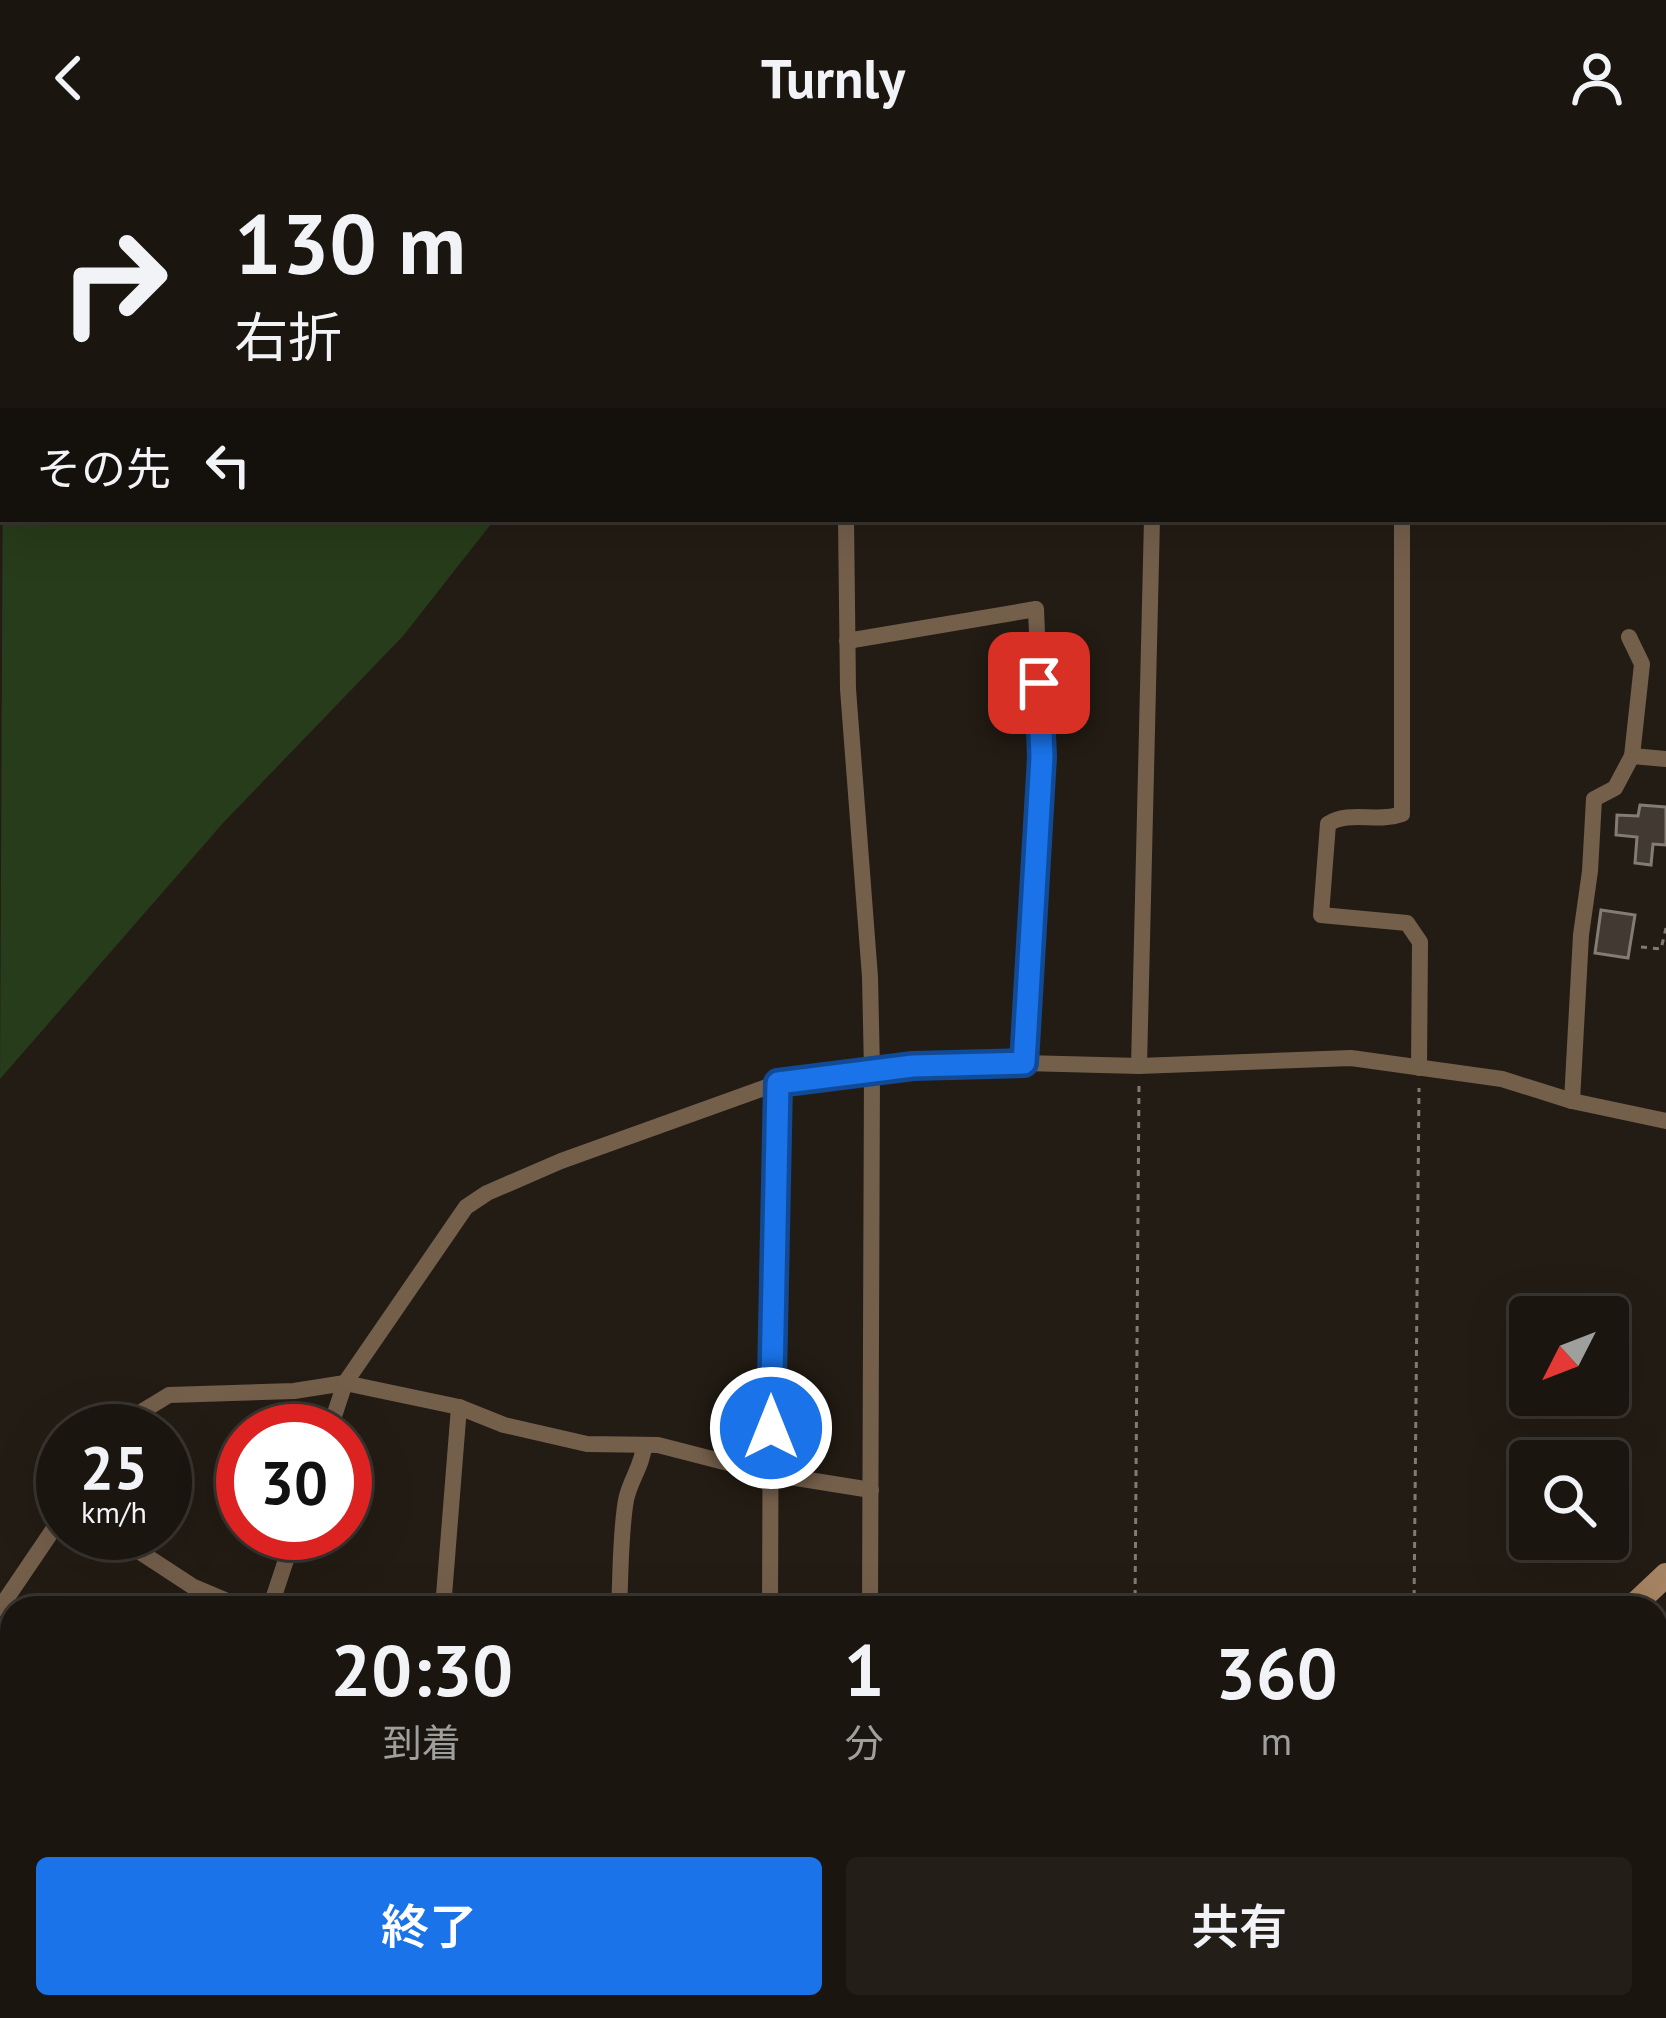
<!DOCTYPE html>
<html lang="ja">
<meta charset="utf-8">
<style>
:root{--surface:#1a150f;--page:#231e18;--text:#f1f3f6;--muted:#9f9f9e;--line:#38342f;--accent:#1a73e8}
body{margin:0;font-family:"PT Sans","Noto Sans JP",sans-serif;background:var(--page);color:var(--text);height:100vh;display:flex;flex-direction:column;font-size:45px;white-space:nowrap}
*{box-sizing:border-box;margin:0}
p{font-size:39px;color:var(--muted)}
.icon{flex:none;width:66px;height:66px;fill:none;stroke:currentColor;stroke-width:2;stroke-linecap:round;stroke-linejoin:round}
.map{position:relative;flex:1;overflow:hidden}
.panel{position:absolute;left:0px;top:1440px;width:1668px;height:423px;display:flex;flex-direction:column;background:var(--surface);border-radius:36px 36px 0 0;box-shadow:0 12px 48px #0002,0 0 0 3px var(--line)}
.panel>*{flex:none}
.hud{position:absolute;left:0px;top:0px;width:1668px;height:366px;box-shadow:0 12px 48px #0002,0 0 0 3px var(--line);background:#1a150f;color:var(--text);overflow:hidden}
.needle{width:78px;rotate:228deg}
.fabs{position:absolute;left:1509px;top:1140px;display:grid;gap:24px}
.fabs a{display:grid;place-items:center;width:120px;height:120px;border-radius:12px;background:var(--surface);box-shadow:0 12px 48px #0002,0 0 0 3px var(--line);font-size:60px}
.speed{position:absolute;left:36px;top:1248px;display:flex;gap:24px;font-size:60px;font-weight:700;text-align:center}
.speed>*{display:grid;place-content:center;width:156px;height:156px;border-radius:50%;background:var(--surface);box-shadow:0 12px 48px #0002,0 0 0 3px var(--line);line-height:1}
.speed small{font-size:30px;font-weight:400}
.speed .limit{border:18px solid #d22;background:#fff;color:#111}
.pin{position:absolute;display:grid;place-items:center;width:102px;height:102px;color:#fff;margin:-51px;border-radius:24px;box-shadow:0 6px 18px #0006}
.me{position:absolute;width:132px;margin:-66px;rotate:0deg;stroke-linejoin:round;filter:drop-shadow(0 0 9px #0008)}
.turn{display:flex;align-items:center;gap:42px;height:252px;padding:0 36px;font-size:54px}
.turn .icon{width:156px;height:156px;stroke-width:2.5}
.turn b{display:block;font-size:84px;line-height:102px}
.then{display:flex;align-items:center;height:114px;padding:0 36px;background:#0003;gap:24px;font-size:45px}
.eta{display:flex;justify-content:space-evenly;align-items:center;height:204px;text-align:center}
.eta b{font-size:72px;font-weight:600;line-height:84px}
.action{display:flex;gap:24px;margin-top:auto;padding:24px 36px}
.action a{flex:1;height:138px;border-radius:12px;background:var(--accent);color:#fff;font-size:48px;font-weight:600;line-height:138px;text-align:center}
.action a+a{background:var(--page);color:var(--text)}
header{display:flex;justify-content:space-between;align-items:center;height:156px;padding:0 36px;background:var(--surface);font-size:54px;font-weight:600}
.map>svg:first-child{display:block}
.green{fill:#273c1a}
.building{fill:#423a32;stroke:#847b73;stroke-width:3}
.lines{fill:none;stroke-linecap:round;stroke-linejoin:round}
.path{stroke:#807a73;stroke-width:3;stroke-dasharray:6 6;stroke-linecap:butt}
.street{stroke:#745f4b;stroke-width:16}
.secondary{stroke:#a68463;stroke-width:24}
.route-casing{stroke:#114b97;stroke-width:30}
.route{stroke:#1a73e8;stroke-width:21}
</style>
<header><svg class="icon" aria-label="back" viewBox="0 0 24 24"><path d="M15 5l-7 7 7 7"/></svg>Turnly<svg class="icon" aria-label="person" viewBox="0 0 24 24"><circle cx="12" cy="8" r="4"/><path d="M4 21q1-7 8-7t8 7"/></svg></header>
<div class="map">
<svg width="1666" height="1862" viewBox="0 0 1666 1862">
<rect width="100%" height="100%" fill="#231c14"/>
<!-- green -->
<g class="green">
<polygon points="153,0 873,0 152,3"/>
<polygon points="3,277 3,363 495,363 403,480 223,667 0,923"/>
</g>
<!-- building -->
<g class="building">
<polygon points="1640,649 1666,651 1666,689 1653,688 1651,709 1635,707 1637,681 1616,679 1617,659 1638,660"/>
<polygon points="1601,754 1635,759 1628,802 1595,797"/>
</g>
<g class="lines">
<!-- path -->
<g class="path">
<polyline points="1641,791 1661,793 1666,772"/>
<polyline points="1135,1452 1139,926"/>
<polyline points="1414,1452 1419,932"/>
<polyline points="546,1862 547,1851"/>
<polyline points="1132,1862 1132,1851"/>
<polyline points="1411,1862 1411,1851"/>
</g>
<!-- street -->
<g class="street">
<polyline points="166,0 172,3"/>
<polyline points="540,0 540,3"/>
<polyline points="811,0 818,3"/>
<polyline points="1526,0 1526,3"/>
<polyline points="434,3 436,0"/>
<polyline points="669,3 671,0"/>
<polyline points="978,3 980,0"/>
<polyline points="1665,120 1666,120"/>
<polyline points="846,363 848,533 870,821 872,914 870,1452"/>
<path d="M1402,363V658C1378,667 1349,654 1328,668L1321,759L1407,767L1420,786L1419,912"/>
<polyline points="1629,481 1642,508 1632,600"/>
<polyline points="847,485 1036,453 1042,601 1024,907"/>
<polyline points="1139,910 1152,363"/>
<polyline points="1572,945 1581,779 1590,715 1594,643 1615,632 1632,600 1666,603"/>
<polyline points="124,1275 141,1256 169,1239 294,1235 345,1227 459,1251 504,1269 587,1288 658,1289 771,1318 871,1334"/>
<polyline points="329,1275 345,1227 466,1051 487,1037 561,1005 778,927 913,910 1024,907 1139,910 1351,902 1502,923 1572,945 1666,965"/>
<polyline points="111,1377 192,1430 244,1452"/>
<polyline points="0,1452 63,1359"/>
<polyline points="270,1452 295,1377"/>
<polyline points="443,1452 459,1251"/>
<path d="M619,1452C621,1416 620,1379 626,1344C630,1324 643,1309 644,1289"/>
<polyline points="770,1452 771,1182 778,927"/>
<polyline points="105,1862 109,1851"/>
<polyline points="360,1862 363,1851"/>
<polyline points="773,1862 774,1851"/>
<polyline points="869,1862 869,1851"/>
</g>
<!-- secondary -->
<g class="secondary">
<polyline points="1631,1452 1666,1419"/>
<polyline points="1216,1862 1227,1851"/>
</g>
</g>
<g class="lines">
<defs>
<polyline id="route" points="771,1272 778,927 913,910 1024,907 1042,601 1039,527"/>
</defs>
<!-- route casing -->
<use href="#route" class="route-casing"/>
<!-- route -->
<use href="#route" class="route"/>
</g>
</svg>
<div class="fabs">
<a><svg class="needle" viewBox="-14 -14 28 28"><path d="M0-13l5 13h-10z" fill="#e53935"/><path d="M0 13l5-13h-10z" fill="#9f9f9e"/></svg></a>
<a><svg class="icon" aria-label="search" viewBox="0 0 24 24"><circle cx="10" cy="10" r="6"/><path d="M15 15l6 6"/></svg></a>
</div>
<div class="speed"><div>25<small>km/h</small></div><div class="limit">30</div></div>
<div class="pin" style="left:1039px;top:527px;background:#d93025"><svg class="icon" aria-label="arrive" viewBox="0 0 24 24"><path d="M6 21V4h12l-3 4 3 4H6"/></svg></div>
<svg class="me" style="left:771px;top:1272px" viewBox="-20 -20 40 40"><circle r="17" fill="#1a73e8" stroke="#fff" stroke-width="3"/><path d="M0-11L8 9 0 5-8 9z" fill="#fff"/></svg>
<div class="hud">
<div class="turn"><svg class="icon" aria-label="right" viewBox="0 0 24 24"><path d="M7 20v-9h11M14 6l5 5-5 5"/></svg><div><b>130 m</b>右折</div></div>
<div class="then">その先<svg class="icon" aria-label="left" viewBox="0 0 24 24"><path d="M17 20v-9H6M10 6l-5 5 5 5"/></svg></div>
</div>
<section class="panel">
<div class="eta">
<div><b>20:30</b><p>到着</p></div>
<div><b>1</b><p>分</p></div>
<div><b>360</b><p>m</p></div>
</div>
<div class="action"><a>終了</a><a>共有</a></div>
</section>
</div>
